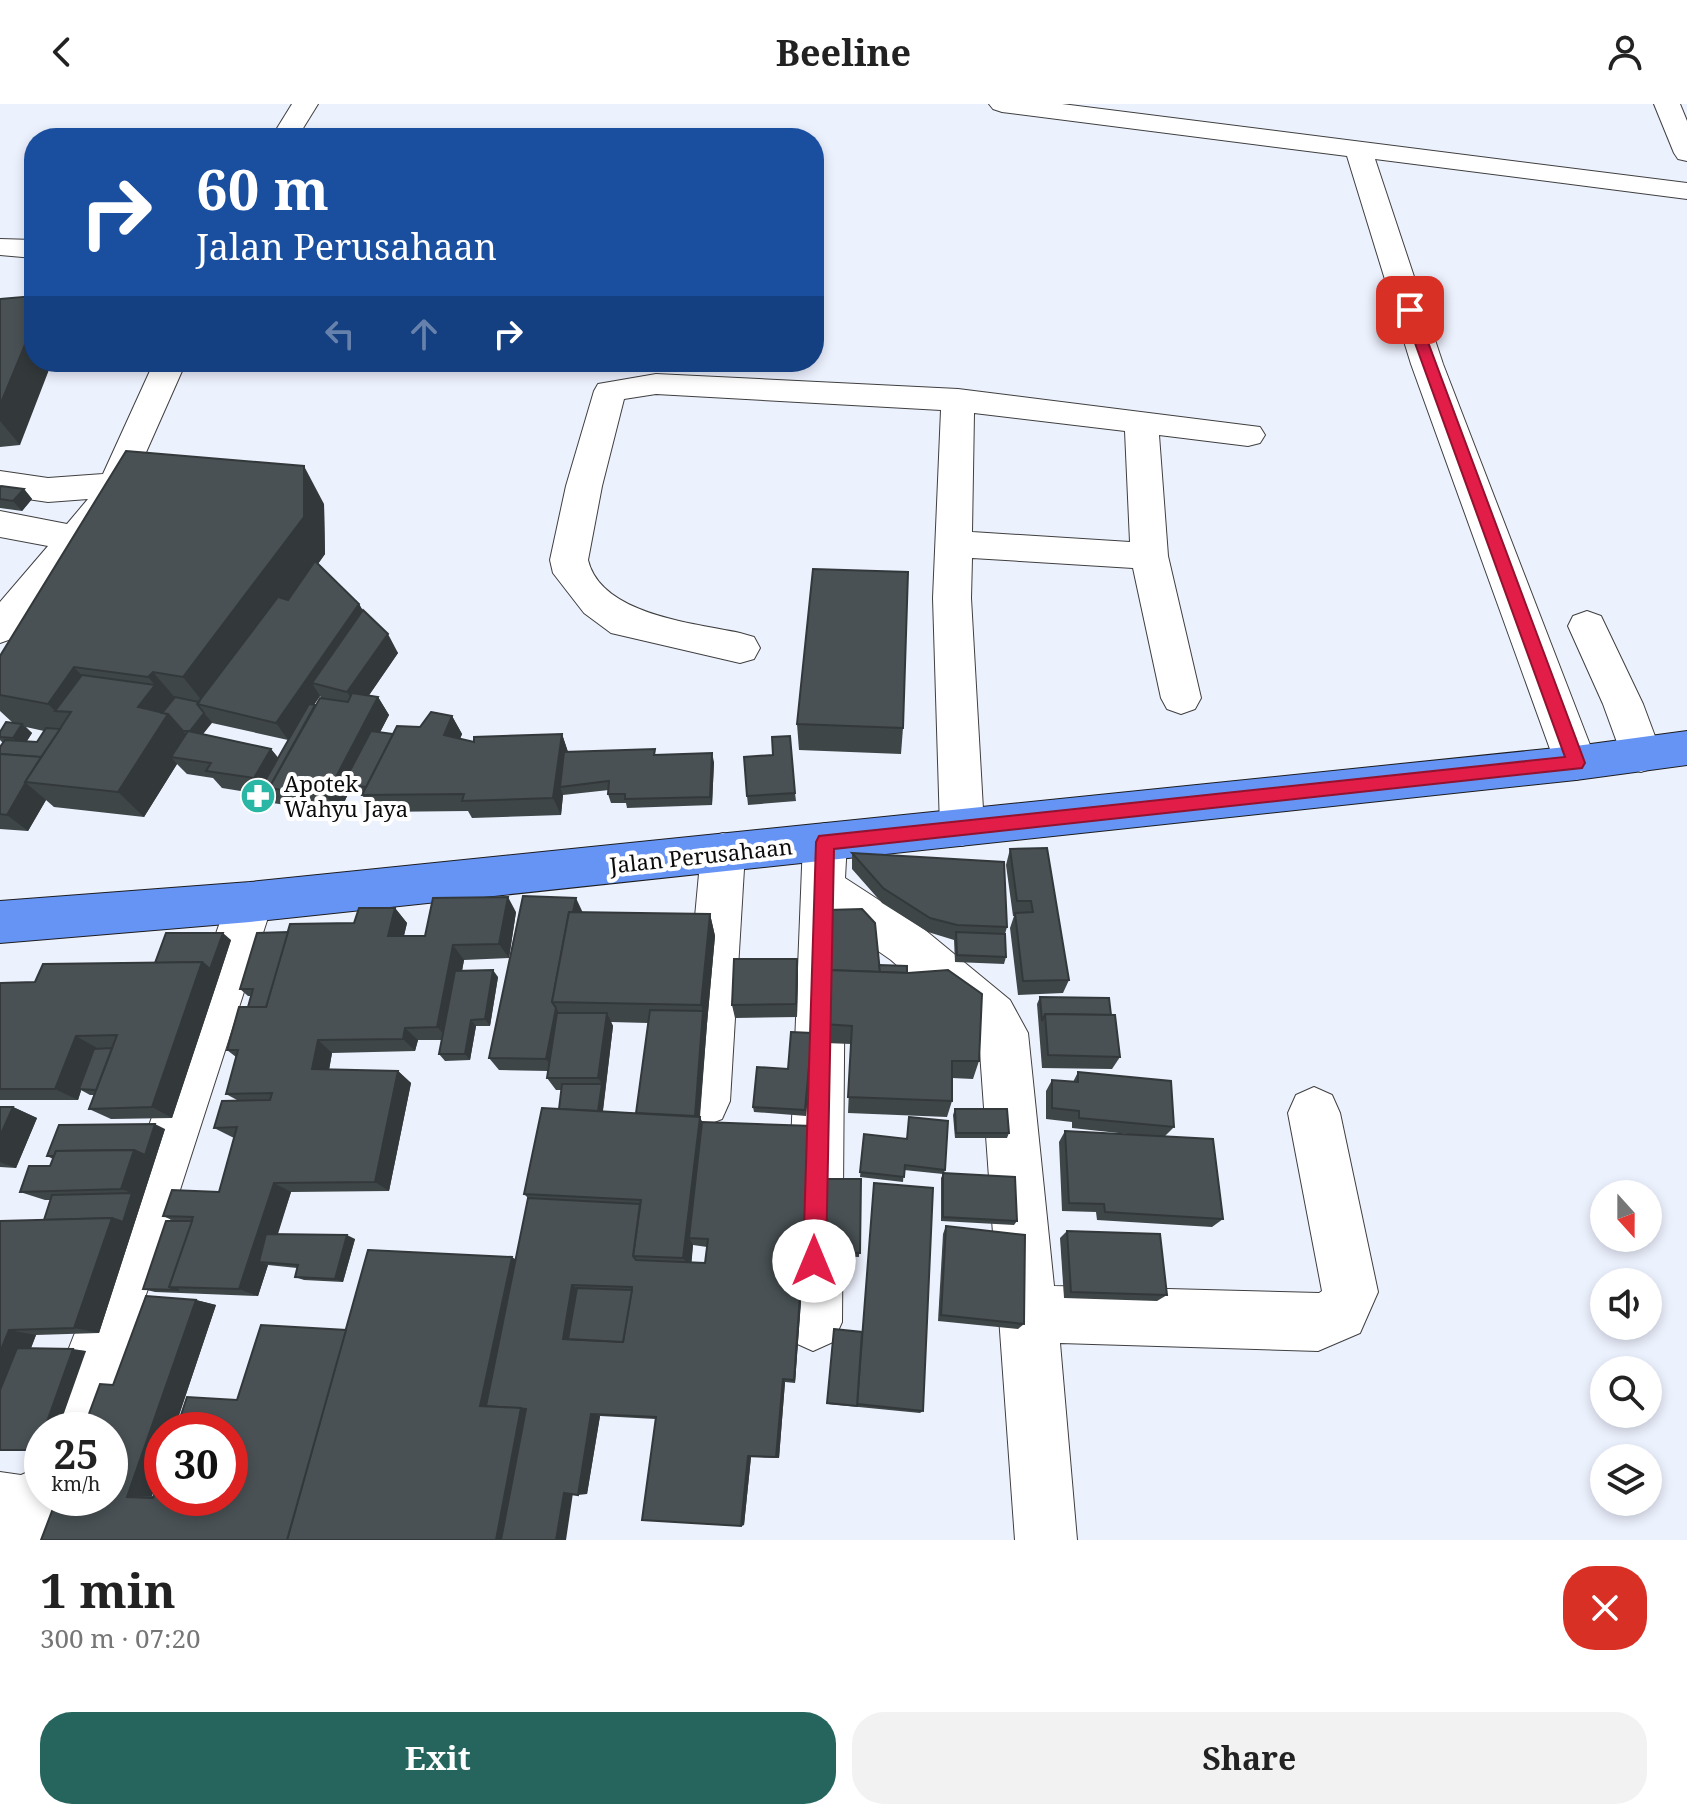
<!DOCTYPE html>
<meta charset="utf-8">
<style>
:root{--surface:#fff;--page:#f2f2f2;--text:#222;--muted:#767676;--accent:#25655d}
body{margin:0;font-family:"Noto Serif",serif;background:var(--page);color:var(--text);height:100vh;display:flex;flex-direction:column;font-size:30px;white-space:nowrap}
*{box-sizing:border-box;margin:0}
p{font-size:26px;color:var(--muted)}
.icon{flex:none;width:44px;height:44px;fill:none;stroke:currentColor;stroke-width:2;stroke-linecap:round;stroke-linejoin:round}
.map{position:relative;height:1436px;overflow:hidden}
.details{display:flex;flex-direction:column;background:var(--surface);flex:1}
.details>*{flex:none}
.top-card{position:absolute;left:24px;top:24px;width:800px;height:244px;border-radius:32px;box-shadow:0 4px 12px #0003;background:#1a4fa0;color:#fff;overflow:hidden}
.needle{width:52px;rotate:159deg}
.buttons{position:absolute;left:1590px;top:1076px;display:grid;gap:16px}
.buttons a{display:grid;place-items:center;width:72px;height:72px;border-radius:50%;background:var(--surface);box-shadow:0 4px 12px #0003;font-size:40px}
.speed{position:absolute;left:24px;top:1308px;display:flex;gap:16px;font-size:40px;font-weight:700;text-align:center}
.speed>*{display:grid;place-content:center;width:104px;height:104px;border-radius:50%;background:var(--surface);box-shadow:0 4px 12px #0003;line-height:1}
.speed small{font-size:20px;font-weight:400}
.speed .limit{border:12px solid #d22;background:#fff;color:#111}
.pin{position:absolute;display:grid;place-items:center;width:68px;height:68px;color:#fff;margin:-34px;border-radius:16px;box-shadow:0 4px 12px #0006}
.me{position:absolute;width:88px;margin:-44px;rotate:0deg;stroke-linejoin:round;filter:drop-shadow(0 0 6px #0008)}
.turn{display:flex;align-items:center;gap:28px;height:168px;padding:0 40px;font-size:36px}
.turn .icon{width:104px;height:104px;stroke-width:2.5}
.turn b{display:block;font-size:56px;line-height:68px}
.lanes{display:flex;align-items:center;height:76px;padding:0 40px;background:#0003;justify-content:center;gap:40px;direction:ltr}
.lanes .off{opacity:.35}
.round{display:grid;place-items:center;flex:none;width:84px;height:84px;border-radius:32px;background:var(--page)}
.overview{display:flex;align-items:center;justify-content:space-between;height:136px;padding:0 40px}
h1{font-size:48px;font-weight:700;line-height:60px}
.action{display:flex;gap:16px;margin-top:auto;padding:16px 40px}
.action a{flex:1;height:92px;border-radius:32px;background:var(--accent);color:#fff;font-size:32px;font-weight:700;line-height:92px;text-align:center}
.action a+a{background:var(--page);color:var(--text)}
header{display:flex;justify-content:space-between;align-items:center;height:104px;padding:0 40px;background:var(--surface);font-size:36px;font-weight:700}
.map>svg:first-child{display:block}
.lines{fill:none;stroke-linecap:round;stroke-linejoin:round}
.minor-casing{stroke:#3f3f3f;stroke-width:2}
.major-casing{stroke:#1d1d1d;stroke-width:2}
.minor{fill:#fff;fill-rule:evenodd}
.major{fill:#6694f4;fill-rule:evenodd}
.wall{fill:#3f4648;fill-rule:evenodd}
.shaded-wall{fill:#33393b}
.building{fill:#495154;stroke:#33393b;stroke-width:2;fill-rule:evenodd}
.route{fill:#e11d48;stroke:#92132f;stroke-width:2}
.labels{text-anchor:middle;dominant-baseline:central;stroke-width:8;stroke-linejoin:round;paint-order:stroke}
.poi-label{font-size:22px;fill:#0c0c0c;stroke:#fff;text-anchor:start}
.street-label{font-size:22px;fill:#0c0c0c;stroke:#fff}
</style>
<header><svg class="icon" aria-label="back" viewBox="0 0 24 24"><path d="M15 5l-7 7 7 7"/></svg>Beeline<svg class="icon" aria-label="person" viewBox="0 0 24 24"><circle cx="12" cy="8" r="4"/><path d="M4 21q1-7 8-7t8 7"/></svg></header>
<div class="map">
<svg width="1687" height="1436" viewBox="0 0 1687 1436">
<rect width="100%" height="100%" fill="#ecf1fe"/>
<g class="lines">
<defs>
<g id="minor">
<polygon points="292,0 318,0 297,34 271,34"/>
<polygon points="989,0 1062,0 1687,79 1687,95 1375,55 1443,260 1597,659 1591,671 1576,676 1561,671 1555,659 1411,260 1347,52 1002,8 993,5"/>
<polygon points="1654,0 1680,0 1687,17 1687,57 1678,55 1674,49"/>
<polygon points="0,135 34,136 34,154 0,151"/>
<polygon points="154,258 186,258 128,389 113,414 14,534 0,539 0,498 48,442 0,433 0,407 67,420 88,395 48,398 0,391 0,367 48,374 103,370"/>
<path d="M656,270L958,285L1260,323L1265,331L1260,339L1248,342L1159,331L1168,452L1201,594L1195,605L1181,610L1167,605L1161,594L1133,464L972,454L971,494L984,723L978,736L962,742L946,736L940,723L933,494L941,306L656,290L624,295L602,382L588,456C601,511 694,519 740,529L754,533L760,544L754,555L740,559L611,529L584,509L553,469L550,456L566,382L594,287L598,280ZM974,309L1125,327L1130,438L972,428Z"/>
<polygon points="1587,507 1601,512 1643,600 1662,651 1656,663 1641,668 1626,663 1603,600 1568,522 1573,512"/>
<polygon points="825,719 841,724 847,738 845,774 925,826 1010,896 1028,929 1054,1182 1319,1189 1322,1187 1288,1009 1296,991 1314,983 1332,991 1340,1009 1378,1188 1360,1229 1318,1247 1060,1239 1077,1436 1015,1436 979,934 891,856 845,824 842,1218 833,1238 813,1247 793,1238 784,1218 803,738 809,724"/>
<polygon points="723,729 739,734 745,748 730,997 722,1015 704,1022 686,1015 678,997 701,748 707,734"/>
<polygon points="250,778 266,784 273,798 148,1185 97,1326 42,1326 42,1338 37,1326 92,1185 227,798 234,784"/>
<polygon points="42,1362 42,1394 72,1394 57,1436 0,1436 0,1368 21,1371"/>
</g>
<polygon id="major" points="1687,627 1687,661 1576,676 250,818 0,839 0,797 250,778 1576,642"/>
</defs>
<!-- minor casing -->
<use href="#minor" class="minor-casing"/>
<!-- major casing -->
<use href="#major" class="major-casing"/>
<!-- minor -->
<use href="#minor" class="minor"/>
<!-- major -->
<use href="#major" class="major"/>
</g>
<!-- wall -->
<g class="wall">
<polygon points="0,195 20,341 0,343"/>
<polygon points="0,383 24,385 32,395 22,407 0,404"/>
<path d="M324,400L325,450L318,460L359,500L363,507L398,549L369,591L378,593L389,611L380,628L393,630L420,623L452,612L462,630L460,635L474,638L562,630L568,648L656,651L714,658L712,701L627,704L626,699H611L608,690L609,686L563,691L561,711L472,714L468,707L374,708L362,691L349,688L339,709L266,698L259,690L222,684L213,674L187,670L177,660L144,713L54,703L46,696L28,727L0,725V643L3,639L0,636V628L13,619L0,607V552ZM320,592L321,594L315,601H314ZM212,619L288,636L278,654L271,645L203,630ZM26,623L44,627L37,638L27,637L32,629Z"/>
<polygon points="797,620 903,624 901,650 799,646"/>
<polygon points="795,689 796,697 748,701 747,692"/>
<polygon points="1010,745 1069,876 1063,889 1018,891 1010,824 1014,812 1013,812 1006,761"/>
<polygon points="852,749 1007,823 1005,830 1006,853 1004,860 955,858 954,836 928,828 882,799 852,765"/>
<polygon points="395,804 407,819 404,832 425,832 516,808 509,854 464,856 462,867 498,873 490,922 476,922 470,956 445,957 439,950 442,936 418,936 415,947 332,949 329,966 398,967 411,979 389,1087 291,1088 277,1130 355,1135 343,1178 304,1176 295,1173 297,1164 268,1161 258,1192 155,1188 143,1185 174,1117 163,1112 219,1088 234,1034 214,1024 237,996 226,990 236,953 227,946 248,903 251,892 248,892 240,885 288,828 354,819"/>
<path d="M583,808L710,810L715,832L707,920L700,1013L702,1018L812,1022L813,1033L795,1279L785,1278L779,1354L751,1353L744,1421L741,1422L655,1315L600,1312L587,1390H573L41,1436L113,1281L196,1196L216,1201L174,1326H162L152,1392H153L237,1296L346,1226L516,1156L528,1094L524,1090L559,1005L561,986H556L547,974L548,967L499,966L489,954ZM611,918L648,919L636,1009L603,1007L613,922ZM693,1141L707,1143L705,1159H691Z"/>
<polygon points="231,836 172,1014 111,1015 89,1005 94,991 90,991 81,986 78,996 0,996 0,879 35,878 155,859"/>
<polygon points="797,855 798,870 797,913 735,914 732,901"/>
<polygon points="879,861 907,869 979,957 973,975 952,974 952,997 947,1013 848,1009 851,940 825,939 824,920 828,866"/>
<polygon points="1040,893 1120,953 1112,965 1042,964 1037,900"/>
<polygon points="812,929 806,1012 754,1008 753,1003 788,965"/>
<polygon points="1078,968 1174,1023 1165,1032 1223,1115 1212,1123 1097,1116 1096,1108 1062,1107 1059,1038 1065,1027 1137,1031 1072,1024 1072,1018 1046,1015 1046,987 1052,976 1073,978"/>
<polygon points="0,1003 13,1003 37,1014 16,1064 0,1063"/>
<polygon points="955,1005 1009,1029 1007,1034 955,1034 953,1011"/>
<polygon points="165,1025 99,1229 36,1231 31,1244 86,1247 42,1326 42,1347 0,1346 0,1117 44,1116 51,1096 45,1096 20,1088 50,1062 53,1055 47,1052"/>
<polygon points="864,1030 945,1066 944,1069 1017,1117 1014,1121 941,1117 941,1074 943,1070 904,1066 903,1078 860,1073"/>
<polygon points="861,1075 859,1153 823,1152 823,1148"/>
<polygon points="946,1122 1024,1220 1018,1225 938,1217 943,1130"/>
<polygon points="1067,1127 1167,1191 1157,1197 1064,1194 1060,1134"/>
<polygon points="834,1225 923,1307 920,1309 828,1300"/>
</g>
<!-- shaded-wall -->
<g class="shaded-wall">
<polygon points="34,219 34,258 52,258 20,341 0,317 0,301"/>
<polygon points="304,362 324,400 325,450 214,603 207,603 183,573"/>
<polygon points="24,385 32,395 22,407 13,397"/>
<polygon points="359,500 370,519 312,579 320,592 289,637 276,619"/>
<polygon points="388,530 398,549 359,606 347,588"/>
<polygon points="74,563 107,598 71,608 55,607 48,600"/>
<polygon points="153,568 183,603 172,615 192,637 171,653 177,660 144,713 118,688 138,603 155,581 148,573"/>
<polygon points="378,593 389,611 353,681 343,680 349,688 339,709 326,692"/>
<polygon points="204,609 212,618 197,638 190,629"/>
<polygon points="452,612 462,630 454,649 444,631"/>
<polygon points="22,620 32,629 23,643 13,634"/>
<polygon points="562,630 568,648 560,683 563,691 561,711 553,694"/>
<polygon points="271,645 285,662 269,684 272,686 269,692 254,674"/>
<polygon points="712,649 714,658 712,701 710,693"/>
<polygon points="26,679 46,696 28,727 7,711"/>
<polygon points="508,793 516,808 509,854 499,840"/>
<polygon points="576,794 583,809 557,898"/>
<polygon points="395,804 407,819 400,847 388,832"/>
<polygon points="710,810 715,832 707,920 699,1019 700,1013 706,1028 689,1134 693,1141 691,1165 683,1154 703,907 701,901"/>
<polygon points="223,829 231,836 219,873 210,865"/>
<polygon points="453,841 464,856 449,936 437,923"/>
<polygon points="797,855 798,870 797,913 796,900"/>
<polygon points="202,858 219,873 172,1014 152,1003"/>
<polygon points="493,866 498,873 490,922 485,915"/>
<polygon points="556,904 564,917 555,967 546,955"/>
<polygon points="607,909 613,922 602,1013 598,1008 602,980 598,974"/>
<polygon points="471,916 476,922 470,956 465,950"/>
<polygon points="405,924 418,936 415,947 403,935"/>
<polygon points="812,929 813,935 806,1012 805,1006"/>
<polygon points="76,932 97,944 79,985 81,987 78,996 55,985"/>
<polygon points="318,936 332,949 327,977 312,965"/>
<polygon points="398,967 411,979 389,1087 375,1078"/>
<polygon points="13,1003 37,1014 16,1064 0,1058 0,1032"/>
<polygon points="155,1020 165,1025 99,1229 74,1224 112,1114 132,1089 121,1085 134,1046"/>
<polygon points="812,1022 813,1033 795,1279 794,1276"/>
<polygon points="274,1079 291,1088 269,1159 259,1158 268,1161 258,1192 239,1185"/>
<polygon points="347,1131 355,1135 343,1178 335,1175"/>
<polygon points="512,1153 527,1163 498,1304 480,1302"/>
<polygon points="572,1181 581,1187 572,1237 563,1235"/>
<polygon points="196,1196 216,1201 174,1326 162,1326 162,1363 152,1392 127,1393"/>
<polygon points="9,1226 36,1231 0,1324 0,1248"/>
<polygon points="73,1245 86,1247 58,1326 44,1326"/>
<polygon points="783,1275 785,1278 779,1354 776,1353"/>
<polygon points="521,1304 536,1308 513,1436 496,1436"/>
<polygon points="591,1310 600,1312 587,1390 578,1391"/>
<polygon points="42,1331 42,1346 36,1346"/>
<polygon points="748,1352 751,1353 744,1421 741,1422"/>
<polygon points="564,1389 573,1389 566,1436 556,1436"/>
</g>
<!-- building -->
<g class="building">
<polygon points="34,192 34,219 0,301 0,195"/>
<polygon points="126,347 304,362 304,413 183,573 153,568 148,573 74,563 48,600 0,591 0,552"/>
<polygon points="1,382 24,385 13,397 0,395 0,383"/>
<polygon points="315,457 359,500 276,619 197,600 278,493 288,496"/>
<polygon points="813,465 908,468 903,624 797,620"/>
<polygon points="363,506 388,530 347,588 312,579"/>
<polygon points="82,571 155,581 138,603 168,610 118,688 25,678 71,608 55,607"/>
<polygon points="352,589 378,593 326,692 269,684 320,594 348,598"/>
<polygon points="175,593 199,598 197,600 204,609 190,627 183,627 168,610 162,609"/>
<polygon points="309,600 315,601 269,684 276,692 258,689"/>
<polygon points="431,608 452,612 444,631 474,638 474,633 562,630 553,694 462,697 464,690 362,691 397,622 420,623"/>
<polygon points="6,618 22,620 13,634 0,633 0,628"/>
<polygon points="46,624 60,625 41,653 0,650 0,643 5,636 37,638"/>
<polygon points="188,627 271,645 254,674 206,667 211,659 171,653"/>
<polygon points="371,627 393,630 366,683 343,680"/>
<polygon points="790,632 795,689 747,692 744,653 773,651 772,633"/>
<polygon points="655,645 654,651 712,649 710,693 625,695 625,690 608,690 609,677 560,683 564,648"/>
<polygon points="0,650 41,653 25,678 26,678 7,711 0,710"/>
<polygon points="1047,744 1069,876 1023,877 1015,809 1033,808 1031,797 1017,797 1010,745"/>
<polygon points="852,749 1004,758 1007,823 957,821 930,814 883,784"/>
<polygon points="523,792 576,794 573,808 569,808 552,898 556,904 546,955 489,954"/>
<polygon points="508,793 499,840 453,841 437,923 405,924 403,935 318,936 312,965 398,967 375,1078 274,1079 239,1185 169,1183 193,1113 163,1112 172,1086 219,1088 237,1023 214,1024 222,997 270,996 272,989 226,990 238,946 227,946 239,903 266,903 290,820 354,819 359,804 395,804 388,832 425,832 433,794"/>
<polygon points="862,805 875,819 880,868 828,866 828,806"/>
<polygon points="569,808 710,810 701,901 552,898"/>
<polygon points="288,828 266,903 248,903 253,885 240,885 257,829"/>
<polygon points="956,828 1005,830 1006,853 957,851"/>
<polygon points="166,829 223,829 210,865 202,858 155,859"/>
<polygon points="734,855 797,855 796,900 732,901"/>
<polygon points="202,858 152,1003 89,1005 117,931 76,932 55,985 0,985 0,879 35,878 43,860"/>
<polygon points="879,861 907,862 907,869 880,868"/>
<polygon points="493,866 485,915 471,916 465,950 439,950 455,867"/>
<polygon points="828,866 908,869 948,866 982,890 979,957 952,957 952,997 848,993 852,922 824,920"/>
<polygon points="1040,893 1109,894 1111,911 1045,910 1042,917"/>
<polygon points="650,906 703,907 695,1012 636,1009"/>
<polygon points="557,909 607,909 598,974 547,974"/>
<polygon points="1045,910 1115,911 1120,953 1048,951"/>
<polygon points="791,928 812,929 805,1006 753,1003 757,963 788,965"/>
<polygon points="112,944 96,986 79,985 94,945"/>
<polygon points="1078,968 1171,977 1174,1023 1079,1014 1079,1007 1052,1004 1052,976 1078,978"/>
<polygon points="562,980 602,980 598,1007 559,1005"/>
<polygon points="0,1003 13,1003 0,1032"/>
<polygon points="542,1004 700,1013 683,1154 633,1152 641,1096 524,1090"/>
<polygon points="955,1005 1007,1005 1009,1029 956,1029"/>
<polygon points="909,1013 948,1017 945,1066 905,1061 904,1073 860,1068 864,1030 907,1035"/>
<path d="M702,1018L812,1022L794,1276L783,1275L776,1353L748,1352L741,1422L642,1416L656,1313L591,1310L578,1391L564,1389L556,1436H501L526,1305L486,1302L528,1094L640,1100L633,1152L636,1156L705,1159L708,1135L689,1134ZM572,1181L632,1183L623,1238L563,1235Z"/>
<polygon points="155,1020 145,1051 134,1046 56,1047 54,1052 47,1052 59,1021"/>
<polygon points="1065,1027 1213,1035 1223,1115 1105,1108 1104,1100 1069,1099"/>
<polygon points="134,1046 121,1085 20,1088 29,1062 50,1062 56,1047"/>
<polygon points="943,1069 1015,1073 1017,1117 943,1113"/>
<polygon points="826,1075 861,1075 860,1149 823,1148"/>
<polygon points="874,1079 933,1084 923,1307 857,1300"/>
<polygon points="132,1089 123,1118 112,1114 44,1116 52,1091"/>
<polygon points="112,1114 74,1224 9,1226 0,1248 0,1117"/>
<polygon points="166,1117 192,1117 169,1183 179,1186 143,1185"/>
<polygon points="946,1122 1025,1131 1024,1220 941,1211"/>
<polygon points="1067,1127 1160,1130 1167,1191 1071,1188"/>
<polygon points="266,1130 347,1131 335,1175 295,1173 298,1161 259,1158"/>
<polygon points="368,1146 512,1153 480,1302 521,1304 496,1436 287,1436"/>
<polygon points="577,1184 632,1186 623,1238 568,1235"/>
<polygon points="146,1192 196,1196 127,1393 153,1394 162,1367 162,1394 230,1394 230,1326 176,1326 187,1293 237,1296 261,1221 346,1226 287,1436 41,1436 57,1394 110,1394 110,1326 83,1326 100,1280 113,1281"/>
<polygon points="834,1225 862,1228 857,1302 827,1299"/>
<polygon points="17,1244 73,1245 44,1326 42,1326 42,1331 36,1346 0,1346 0,1286"/>
</g>
<!-- route -->
<polygon class="route" points="1410,202 1416,206 1585,659 1582,664 834,745 826,1157 823,1165 814,1168 806,1165 803,1157 816,738 819,732 1565,653 1403,206"/>
<!-- icons -->
<defs>
<symbol id="pharmacy-disc" viewBox="-11 -11 22 22"><circle r="9.5" fill="#29b6a5" stroke="#fff"/><path d="M-2-6h4v4h4v4h-4v4h-4v-4h-4v-4h4Z" fill="#fff"/></symbol>
</defs>
<g fill-rule="evenodd">
<use href="#pharmacy-disc" x="238" y="672" width="40" height="40"/>
</g>
<g class="labels">
<!-- poi labels -->
<g class="poi-label">
<text x="284" y="679">Apotek<tspan x="284" dy="25">Wahyu Jaya</tspan></text>
</g>
<!-- street labels -->
<g class="street-label">
<text transform="translate(701 751) rotate(-6)">Jalan Perusahaan</text>
</g>
</g>
</svg>
<div class="buttons">
<a><svg class="needle" viewBox="-14 -14 28 28"><path d="M0-13l5 13h-10z" fill="#e53935"/><path d="M0 13l5-13h-10z" fill="#767676"/></svg></a>
<a><svg class="icon" aria-label="sound" viewBox="0 0 24 24"><path d="M4 9h4l5-4v14l-5-4H4zM17 9q2 3 0 6"/></svg></a>
<a><svg class="icon" aria-label="search" viewBox="0 0 24 24"><circle cx="10" cy="10" r="6"/><path d="M15 15l6 6"/></svg></a>
<a><svg class="icon" aria-label="layers" viewBox="0 0 24 24"><path d="M12 4l9 5-9 5-9-5zM3 14l9 5 9-5"/></svg></a>
</div>
<div class="speed"><div>25<small>km/h</small></div><div class="limit">30</div></div>
<div class="pin" style="left:1410px;top:206px;background:#d93025"><svg class="icon" aria-label="arrive" viewBox="0 0 24 24"><path d="M6 21V4h12l-3 4 3 4H6"/></svg></div>
<svg class="me" style="left:814px;top:1157px" viewBox="-20 -20 40 40"><circle r="19" fill="#fff"/><path d="M0-13L10 11 0 6-10 11z" fill="#e11d48"/></svg>
<div class="top-card">
<div class="turn"><svg class="icon" aria-label="right" viewBox="0 0 24 24"><path d="M7 20v-9h11M14 6l5 5-5 5"/></svg><div><b>60 m</b>Jalan Perusahaan</div></div>
<div class="lanes"><svg class="icon off" aria-label="left" viewBox="0 0 24 24"><path d="M17 20v-9H6M10 6l-5 5 5 5"/></svg><svg class="icon off" aria-label="ahead" viewBox="0 0 24 24"><path d="M12 20V5M6 11l6-6 6 6"/></svg><svg class="icon" aria-label="right" viewBox="0 0 24 24"><path d="M7 20v-9h11M14 6l5 5-5 5"/></svg></div>
</div>
</div>
<section class="details">
<div class="overview"><div><h1>1 min</h1><p>300 m · 07:20</p></div><a class="round" style="background:#d93025;color:#fff"><svg class="icon" aria-label="close" viewBox="0 0 24 24"><path d="M6 6l12 12M18 6L6 18"/></svg></a></div>
<div class="action"><a>Exit</a><a>Share</a></div>
</section>
